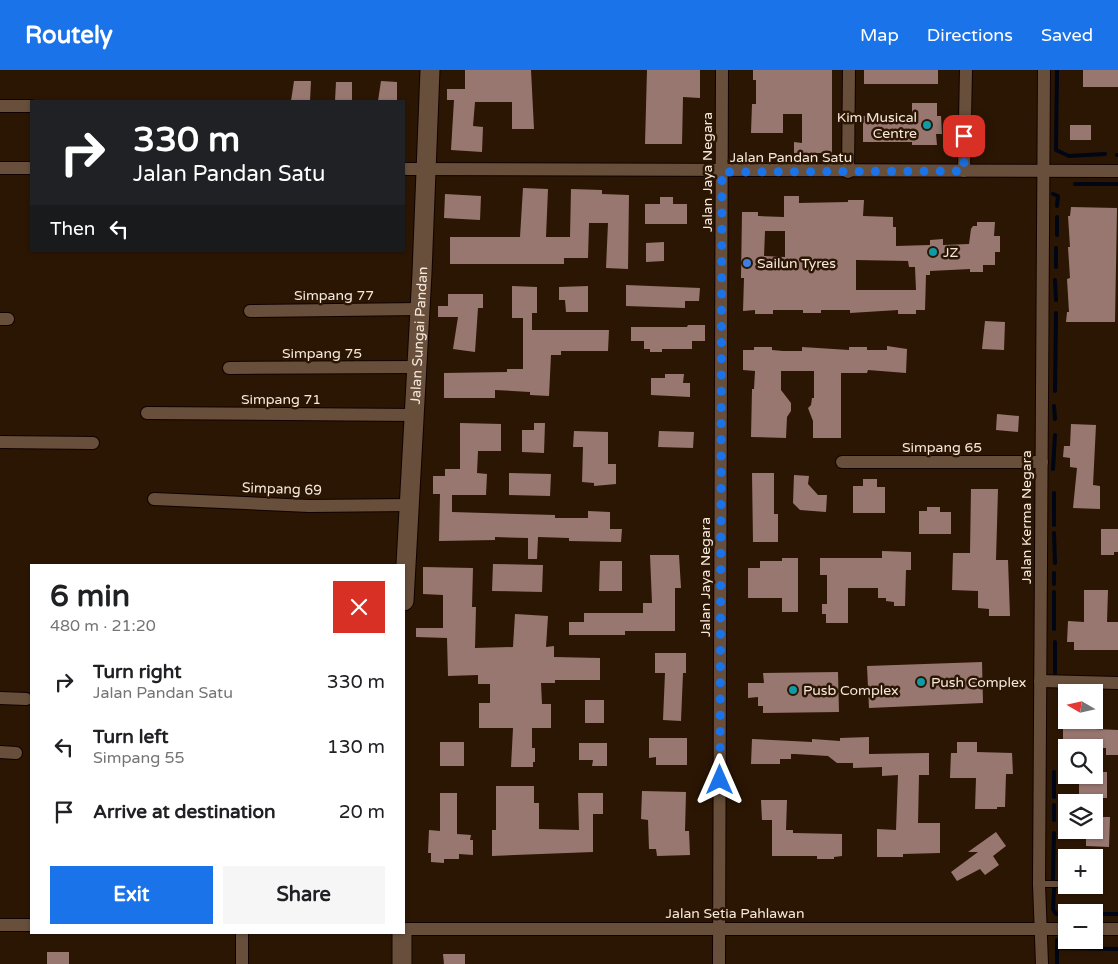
<!DOCTYPE html>
<meta charset="utf-8">
<style>
:root{--surface:#fff;--page:#f6f6f6;--text:#202124;--muted:#757577;--accent:#1a73e8}
body{margin:0;font-family:"Varela Round",sans-serif;background:var(--page);color:var(--text);height:100vh;display:flex;flex-direction:column;font-size:19px;white-space:nowrap}
*{box-sizing:border-box;margin:0}
p{font-size:16px;color:var(--muted)}
.icon{flex:none;width:28px;height:28px;fill:none;stroke:currentColor;stroke-width:2;stroke-linecap:round;stroke-linejoin:round}
.map{position:relative;flex:1;overflow:hidden}
.details{position:absolute;left:30px;top:494px;width:375px;height:370px;display:flex;flex-direction:column;background:var(--surface);border-radius:0px;box-shadow:0 1px 4px #0004}
.details>*{flex:none}
.banner{position:absolute;left:30px;top:30px;width:375px;height:152px;border-radius:0px;box-shadow:0 1px 4px #0004;background:#202124;color:#fff;overflow:hidden}
.needle{width:32px;rotate:279deg}
.buttons{position:absolute;left:1058px;top:614px;display:grid;gap:10px}
.buttons a{display:grid;place-items:center;width:45px;height:45px;border-radius:0px;background:var(--surface);box-shadow:0 1px 4px #0004;font-size:25px}
.pin{position:absolute;display:grid;place-items:center;width:42px;height:42px;color:#fff;margin:-21px;border-radius:10px;box-shadow:0 2px 8px #0006}
.me{position:absolute;width:55px;margin:-28px;rotate:0deg;stroke-linejoin:round;filter:drop-shadow(0 0 4px #0008)}
.turn{display:flex;align-items:center;gap:18px;height:105px;padding:0 20px;font-size:22px}
.turn .icon{width:65px;height:65px;stroke-width:2.5}
.turn b{display:block;font-size:35px;line-height:42px}
.then{display:flex;align-items:center;height:48px;padding:0 20px;background:#0003;gap:10px;font-size:19px}
.round{display:grid;place-items:center;flex:none;width:52px;height:52px;border-radius:0px;background:var(--page)}
.summary{display:flex;align-items:center;justify-content:space-between;height:85px;padding:0 20px}
h1{font-size:30px;font-weight:700;line-height:38px}
.button{display:flex;gap:10px;margin-top:auto;padding:10px 20px}
.button a{flex:1;height:58px;border-radius:0px;background:var(--accent);color:#fff;font-size:20px;font-weight:700;line-height:58px;text-align:center}
.button a+a{background:var(--page);color:var(--text)}
ul{padding:0;list-style:none}
li{display:flex;align-items:center;gap:15px;height:65px;padding:0 20px}
li div{flex:1}
li b{display:block;font-size:19px}
li em{font-style:normal}
header{display:flex;align-items:center;gap:30px;box-sizing:border-box;height:70px;padding:0 25px;background:var(--accent);color:#fff}
header strong{font-size:24px}
nav{display:flex;gap:28px;margin-inline-start:auto;font-size:18px}
.map>svg:first-child{display:block}
.lines{fill:none;stroke-linecap:round;stroke-linejoin:round}
.stream{stroke:#000614;stroke-width:4}
.building{fill:#997771;fill-rule:evenodd}
.lane-casing{stroke:#120200;stroke-width:8}
.street-casing{stroke:#120200;stroke-width:14}
.secondary-casing{stroke:#120200;stroke-width:21}
.lane{stroke:#684f3b;stroke-width:6}
.street{stroke:#684f3b;stroke-width:12}
.secondary{stroke:#684f3b;stroke-width:19}
.route{stroke:#1a73e8;stroke-width:9;stroke-dasharray:0 16.2}
.culture-dot{fill:#0f9aa8;stroke:#2b1603;stroke-width:2}
.shop-dot{fill:#3f7fe0;stroke:#2b1603;stroke-width:2}
.labels{text-anchor:middle;dominant-baseline:central;stroke-width:5;stroke-linejoin:round;paint-order:stroke}
.poi-label{font-size:14px;fill:#f7e8dc;stroke:#2b1603;text-anchor:start}
.street-label{font-size:14px;fill:#f7e8dc;stroke:#2b1603}
</style>
<header>
<strong>Routely</strong>
<nav><a>Map</a><a>Directions</a><a>Saved</a></nav>
</header>
<div class="map">
<svg width="1118" height="894" viewBox="0 0 1118 894">
<rect width="100%" height="100%" fill="#2b1603"/>
<g class="lines">
<!-- stream -->
<g class="stream">
<polyline points="1057,0 1056,80 1069,86 1105,84"/>
<polyline points="1117,85 1118,85"/>
<polyline points="1075,114 1118,114"/>
<polyline points="1053,124 1058,126 1057,136"/>
<polyline points="1057,165 1057,147"/>
<polyline points="1056,197 1056,178"/>
<polyline points="1055,210 1056,230"/>
<polyline points="1055,321 1056,243"/>
<polyline points="1054,336 1055,349"/>
<polyline points="1053,399 1055,365"/>
<polyline points="1054,455 1054,423"/>
<polyline points="1054,463 1055,493"/>
<polyline points="1054,514 1054,503"/>
<polyline points="1054,522 1054,559"/>
<polyline points="1055,572 1055,603"/>
<polyline points="1054,702 1054,727"/>
<polyline points="1054,735 1054,750"/>
<polyline points="1053,809 1054,763"/>
<polyline points="1054,819 1053,839 1056,844 1066,844"/>
<polyline points="1094,844 1118,844"/>
<polyline points="1057,870 1057,894"/>
<polyline points="1057,878 1118,879"/>
</g>
</g>
<!-- building -->
<g class="building">
<polygon points="465,0 531,0 534,59 512,59 512,32 475,32 473,56 483,57 482,82 451,80 454,30 447,30 447,19 465,19"/>
<polygon points="647,0 700,0 700,28 683,27 682,74 645,74"/>
<polygon points="753,0 832,0 832,83 794,83 794,72 802,73 802,44 783,44 783,63 751,63 752,34 756,34 756,10 753,10"/>
<rect x="864" y="0" width="74" height="14"/>
<rect x="1083" y="0" width="35" height="17"/>
<polygon points="294,11 311,11 310,31 291,31"/>
<polygon points="381,11 397,12 397,31 378,31"/>
<polygon points="336,12 352,12 352,31 335,31"/>
<polygon points="912,33 937,33 937,46 941,46 942,64 936,64 937,75 912,75 912,72 863,72 863,46 912,45"/>
<rect x="1070" y="55" width="21" height="15"/>
<polygon points="523,118 548,119 546,167 570,167 571,119 602,120 602,124 629,125 628,199 606,198 608,153 589,153 588,188 564,188 564,194 450,194 450,167 520,167"/>
<polygon points="445,124 481,126 480,150 444,148"/>
<path d="M784,126H799V133L848,132V130H864L863,146L893,147V157H896V176L930,175V170L943,169V175L969,174L971,159L973,156H977V152H995L994,166H1000V182H995V195H983V202H970V199L930,201V205H926L925,240H916V244H898V240L850,243V240H821V243H803V240H773V244H755V240L743,241L744,208H741L742,142H758V146L784,147ZM765,161H785V187L764,186ZM856,190L908,191L909,197H915L916,220H856Z"/>
<polygon points="660,127 673,127 673,134 687,134 687,154 645,154 645,134 660,134"/>
<polygon points="1071,137 1117,138 1115,252 1066,252 1067,242 1069,242 1067,209 1070,208 1068,177 1070,177 1068,146 1070,146"/>
<polygon points="664,172 664,191 646,192 646,173"/>
<polygon points="626,215 700,218 699,231 685,231 685,238 626,236"/>
<polygon points="512,216 537,217 537,243 532,243 532,260 609,260 608,281 561,281 561,285 551,285 549,326 530,325 530,322 495,320 495,328 444,328 444,303 507,302 507,299 523,299 523,248 512,248"/>
<polygon points="588,216 588,242 566,242 565,230 559,230 559,217"/>
<polygon points="448,224 483,224 483,238 478,238 475,282 453,279 458,247 438,247 438,236 448,236"/>
<polygon points="985,251 1005,252 1004,280 982,279"/>
<polygon points="688,255 705,255 705,271 692,271 692,279 662,279 662,282 650,282 650,279 644,279 644,271 631,271 631,257 687,257"/>
<polygon points="887,276 907,279 906,303 868,300 867,303 841,303 841,368 813,368 813,351 808,338 811,335 812,328 814,328 814,301 781,301 781,320 791,333 791,341 787,347 786,368 751,367 752,319 754,319 755,301 743,300 743,280 754,280 754,277 772,277 772,280 783,281 802,281 802,277 849,280 849,277 867,277 867,280 887,280"/>
<polygon points="665,304 684,304 683,313 690,313 690,327 651,325 651,308 665,308"/>
<polygon points="997,344 1019,346 1018,362 996,360"/>
<polygon points="460,353 501,354 501,381 478,381 477,403 487,404 486,425 452,425 452,442 555,445 555,448 588,448 588,441 610,442 610,459 622,459 621,472 569,471 569,468 538,467 537,489 528,489 528,468 495,467 495,470 439,471 440,424 433,424 433,406 445,406 445,399 460,399"/>
<polygon points="534,353 545,353 544,383 522,382 522,360 534,360"/>
<polygon points="1071,354 1096,355 1093,415 1100,416 1100,439 1073,438 1077,398 1070,397 1070,388 1063,387 1064,376 1070,376"/>
<polygon points="574,361 608,362 608,394 616,394 616,414 594,416 594,413 582,412 583,377 573,377"/>
<polygon points="659,361 694,362 693,378 658,377"/>
<polygon points="509,403 551,404 550,426 509,425"/>
<polygon points="752,403 774,403 774,444 778,444 778,472 753,472"/>
<polygon points="794,405 809,406 808,414 818,425 827,425 826,442 800,440 793,433"/>
<polygon points="863,409 877,409 877,417 885,417 885,443 853,443 853,416 863,416"/>
<polygon points="971,419 998,419 996,490 1008,490 1010,546 989,546 989,539 978,538 978,521 952,520 953,483 970,483"/>
<polygon points="927,437 940,437 940,442 951,442 951,464 919,464 919,441 927,441"/>
<polygon points="1101,459 1118,459 1118,482 1114,482 1114,485 1101,485"/>
<polygon points="882,481 911,482 911,500 906,500 905,536 894,536 894,532 886,531 886,528 878,528 878,518 848,518 848,553 826,553 826,544 822,544 822,534 827,534 827,505 820,505 820,488 882,488"/>
<polygon points="650,485 679,485 681,518 675,518 675,561 625,561 625,565 569,565 569,552 584,552 584,543 643,543 643,533 652,533"/>
<polygon points="782,488 798,488 798,542 782,542 782,528 748,528 748,498 760,498 760,491 782,491"/>
<polygon points="600,491 622,491 622,521 599,521"/>
<polygon points="493,494 543,495 542,522 492,521"/>
<polygon points="423,497 473,498 472,537 476,537 475,578 513,577 515,544 548,546 546,577 554,576 554,587 600,588 600,610 555,610 555,613 541,613 542,634 551,634 551,658 532,658 532,678 535,678 535,692 533,692 533,697 511,697 513,658 479,658 479,633 490,633 490,614 478,614 478,605 448,606 447,568 416,567 416,558 443,558 443,525 423,524"/>
<polygon points="1084,520 1108,520 1107,552 1118,552 1118,580 1074,580 1074,572 1067,572 1068,551 1084,552"/>
<polygon points="655,583 686,583 686,603 683,603 681,651 663,650 665,603 655,603"/>
<polygon points="982,592 983,633 869,638 867,596"/>
<polygon points="838,602 839,642 763,643 763,636 758,636 758,627 748,628 748,613 764,613 763,603"/>
<rect x="585" y="630" width="19" height="23"/>
<polygon points="1063,650 1095,650 1094,659 1118,660 1118,685 1106,685 1106,678 1063,678"/>
<polygon points="869,667 869,684 929,683 929,705 919,705 918,753 940,753 940,783 903,784 903,787 877,787 877,759 896,760 898,705 882,706 882,697 853,698 853,693 837,693 828,686 795,684 791,684 791,689 780,689 780,694 751,694 752,669 812,672 812,669 840,671 840,668"/>
<polygon points="649,668 687,668 687,695 656,695 656,687 649,688"/>
<rect x="440" y="672" width="24" height="24"/>
<polygon points="957,672 977,672 977,682 1012,683 1013,704 1006,704 1005,737 997,737 997,739 975,739 976,708 950,708 951,683 957,683"/>
<polygon points="579,673 607,673 607,696 592,696 593,690 579,690"/>
<polygon points="1094,702 1107,702 1107,728 1079,728 1079,705 1094,705"/>
<polygon points="496,716 534,716 534,733 539,733 539,759 579,760 578,723 603,723 603,744 593,744 593,782 492,786 492,760 496,760"/>
<polygon points="642,721 686,722 685,761 689,761 690,785 657,786 656,779 649,779 648,750 641,749"/>
<polygon points="440,723 457,723 457,764 471,765 470,770 473,770 473,785 459,784 459,789 444,789 444,793 431,792 431,783 428,783 429,760 440,761"/>
<polygon points="761,730 787,730 786,760 793,760 793,763 842,764 842,786 834,787 834,789 817,789 817,786 772,786 772,750 762,750"/>
<polygon points="1094,747 1110,747 1109,777 1086,776 1086,760 1094,760"/>
<polygon points="996,762 1006,776 993,786 999,795 985,805 980,799 957,811 951,802 978,782 968,782"/>
<rect x="47" y="882" width="22" height="12"/>
<polygon points="443,884 465,884 465,894 444,894"/>
</g>
<g class="lines">
<defs>
<polyline id="lane" points="1039,814 1061,814"/>
<g id="street">
<polyline points="0,36 31,36"/>
<polyline points="0,98 31,98"/>
<polyline points="404,99 1118,101"/>
<polyline points="964,101 966,0"/>
<polyline points="848,102 849,0"/>
<polyline points="250,241 419,239"/>
<polyline points="0,249 8,249"/>
<polyline points="229,298 416,297"/>
<polyline points="147,343 414,345"/>
<polyline points="0,372 93,373"/>
<polyline points="842,392 1042,392"/>
<polyline points="154,429 309,436 409,435"/>
<polyline points="1040,611 1118,613"/>
<polyline points="0,628 26,629"/>
<polyline points="0,682 16,683"/>
<polyline points="0,855 31,855"/>
<polyline points="404,859 1066,859"/>
<polyline points="1094,859 1118,859"/>
<polyline points="242,894 242,862"/>
<polyline points="719,894 722,0"/>
<polyline points="1042,894 1039,814 1044,0"/>
</g>
<g id="secondary">
<path id="s1" d="M404,531L422,203L430,0"/>
<polyline points="402,894 402,862"/>
</g>
</defs>
<!-- lane casing -->
<use href="#lane" class="lane-casing"/>
<!-- street casing -->
<use href="#street" class="street-casing"/>
<!-- secondary casing -->
<use href="#secondary" class="secondary-casing"/>
<!-- lane -->
<use href="#lane" class="lane"/>
<!-- street -->
<use href="#street" class="street"/>
<!-- secondary -->
<use href="#secondary" class="secondary"/>
</g>
<g class="lines">
<!-- route -->
<polyline class="route" points="720,710 722,102 964,101 964,66"/>
</g>
<!-- markers -->
<g class="culture-dot">
<circle cx="927" cy="55" r="5"/>
<circle cx="933" cy="182" r="5"/>
<circle cx="921" cy="612" r="5"/>
<circle cx="793" cy="620" r="5"/>
</g>
<circle class="shop-dot" cx="747" cy="193" r="5"/>
<g class="labels">
<!-- poi labels -->
<g class="poi-label">
<text x="917" y="47" text-anchor="end">Kim Musical<tspan x="917" dy="16">Centre</tspan></text>
<text x="943" y="182">JZ</text>
<text x="757" y="193">Sailun Tyres</text>
<text x="931" y="612">Push Complex</text>
<text x="803" y="620">Pusb Complex</text>
</g>
<!-- street labels -->
<g class="street-label">
<text x="791" y="87">Jalan Pandan Satu</text>
<text transform="translate(707 102) rotate(-90)">Jalan Jaya Negara</text>
<text x="334" y="225">Simpang 77</text>
<text stroke="none"><textPath href="#s1" startOffset="266">Jalan Sungai Pandan</textPath></text>
<text x="322" y="283">Simpang 75</text>
<text x="281" y="329">Simpang 71</text>
<text x="942" y="377">Simpang 65</text>
<text transform="translate(282 419) rotate(2)">Simpang 69</text>
<text transform="translate(1026 447) rotate(-90)">Jalan Kerma Negara</text>
<text transform="translate(705 507) rotate(-90)">Jalan Jaya Negara</text>
<text x="735" y="843">Jalan Setia Pahlawan</text>
</g>
</g>
</svg>
<div class="buttons">
<a><svg class="needle" viewBox="-14 -14 28 28"><path d="M0-13l5 13h-10z" fill="#e53935"/><path d="M0 13l5-13h-10z" fill="#757577"/></svg></a>
<a><svg class="icon" aria-label="search" viewBox="0 0 24 24"><circle cx="10" cy="10" r="6"/><path d="M15 15l6 6"/></svg></a>
<a><svg class="icon" aria-label="layers" viewBox="0 0 24 24"><path d="M12 4l9 5-9 5-9-5zM3 14l9 5 9-5"/></svg></a>
<a>+</a>
<a>−</a>
</div>
<div class="pin" style="left:964px;top:66px;background:#d93025"><svg class="icon" aria-label="arrive" viewBox="0 0 24 24"><path d="M6 21V4h12l-3 4 3 4H6"/></svg></div>
<svg class="me" style="left:720px;top:710px" viewBox="-20 -20 40 40"><path d="M0-17L14 15 0 8-14 15z" fill="#1a73e8" stroke="#fff" stroke-width="4"/></svg>
<div class="banner">
<div class="turn"><svg class="icon" aria-label="right" viewBox="0 0 24 24"><path d="M7 20v-9h11M14 6l5 5-5 5"/></svg><div><b>330 m</b>Jalan Pandan Satu</div></div>
<div class="then">Then<svg class="icon" aria-label="left" viewBox="0 0 24 24"><path d="M17 20v-9H6M10 6l-5 5 5 5"/></svg></div>
</div>
<section class="details">
<div class="summary"><div><h1>6 min</h1><p>480 m · 21:20</p></div><a class="round" style="background:#d93025;color:#fff"><svg class="icon" aria-label="close" viewBox="0 0 24 24"><path d="M6 6l12 12M18 6L6 18"/></svg></a></div>
<ul>
<li><svg class="icon" aria-label="right" viewBox="0 0 24 24"><path d="M7 20v-9h11M14 6l5 5-5 5"/></svg><div><b>Turn right</b><p>Jalan Pandan Satu</p></div><em>330 m</em></li>
<li><svg class="icon" aria-label="left" viewBox="0 0 24 24"><path d="M17 20v-9H6M10 6l-5 5 5 5"/></svg><div><b>Turn left</b><p>Simpang 55</p></div><em>130 m</em></li>
<li><svg class="icon" aria-label="arrive" viewBox="0 0 24 24"><path d="M6 21V4h12l-3 4 3 4H6"/></svg><div><b>Arrive at destination</b></div><em>20 m</em></li>
</ul>
<div class="button"><a>Exit</a><a>Share</a></div>
</section>
</div>
